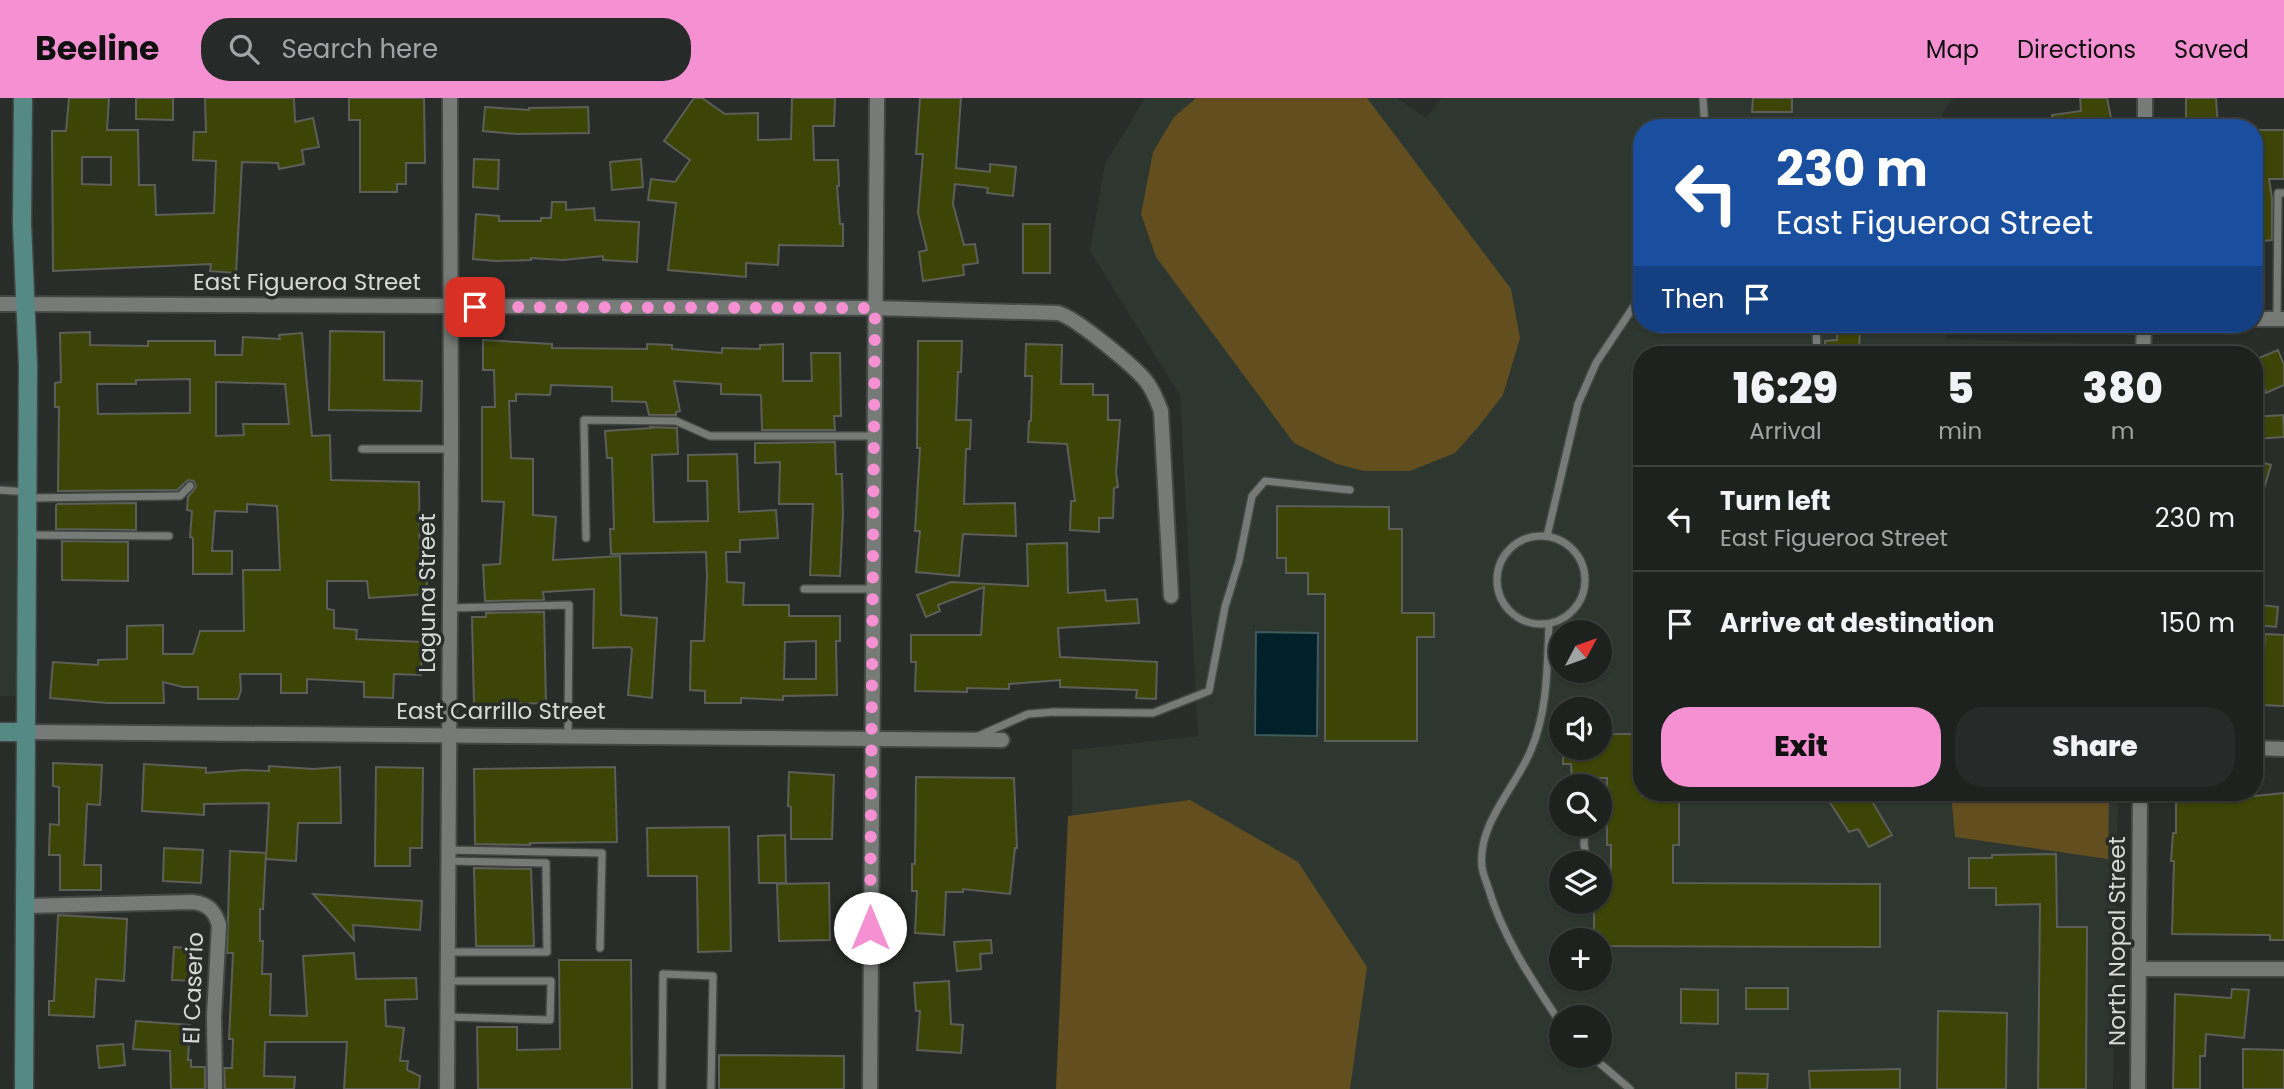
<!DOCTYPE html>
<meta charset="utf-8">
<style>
:root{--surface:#1e221f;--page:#262a28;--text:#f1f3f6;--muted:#a1a4a4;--line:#3c3f3d;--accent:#f591d2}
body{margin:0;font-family:Poppins,sans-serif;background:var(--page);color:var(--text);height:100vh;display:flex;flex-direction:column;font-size:26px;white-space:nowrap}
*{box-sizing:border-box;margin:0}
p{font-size:23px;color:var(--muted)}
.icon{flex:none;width:38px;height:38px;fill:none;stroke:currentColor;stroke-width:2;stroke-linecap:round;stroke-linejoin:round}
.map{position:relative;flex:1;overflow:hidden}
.sheet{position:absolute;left:1633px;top:248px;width:630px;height:455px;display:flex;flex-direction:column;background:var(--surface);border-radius:28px;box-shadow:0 2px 5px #0004,0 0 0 2px var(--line)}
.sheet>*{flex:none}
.guide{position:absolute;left:1633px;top:21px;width:630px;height:214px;border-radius:28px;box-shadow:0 2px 5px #0004,0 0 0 2px var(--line);background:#1a4fa0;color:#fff;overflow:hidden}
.needle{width:46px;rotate:49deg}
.buttons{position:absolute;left:1549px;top:522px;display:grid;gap:14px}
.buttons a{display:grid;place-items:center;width:63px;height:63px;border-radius:50%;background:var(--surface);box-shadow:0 2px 5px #0004,0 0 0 2px var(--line);font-size:35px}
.pin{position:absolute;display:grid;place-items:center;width:60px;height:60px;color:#fff;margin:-30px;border-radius:14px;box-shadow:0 4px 10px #0006}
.me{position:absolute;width:77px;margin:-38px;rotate:0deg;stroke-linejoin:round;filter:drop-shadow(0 0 5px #0008)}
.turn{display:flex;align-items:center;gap:24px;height:147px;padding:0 28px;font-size:32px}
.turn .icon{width:91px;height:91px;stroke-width:2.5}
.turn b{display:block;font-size:49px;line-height:60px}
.then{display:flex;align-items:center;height:66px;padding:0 28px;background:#0003;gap:14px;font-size:26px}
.eta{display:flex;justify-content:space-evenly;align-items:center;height:119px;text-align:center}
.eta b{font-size:42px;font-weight:800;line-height:49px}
.action{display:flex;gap:14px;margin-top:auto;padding:14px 28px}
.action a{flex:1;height:80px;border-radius:28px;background:var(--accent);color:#111;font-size:28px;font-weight:800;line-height:80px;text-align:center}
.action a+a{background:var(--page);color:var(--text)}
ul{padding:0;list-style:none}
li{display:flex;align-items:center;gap:21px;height:105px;padding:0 28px;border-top:2px solid var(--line)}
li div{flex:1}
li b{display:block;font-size:26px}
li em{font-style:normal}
header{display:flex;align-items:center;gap:42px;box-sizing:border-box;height:98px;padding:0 35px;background:var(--accent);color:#111}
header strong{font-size:33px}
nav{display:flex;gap:38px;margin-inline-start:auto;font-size:24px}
.search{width:490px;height:63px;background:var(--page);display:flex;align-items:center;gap:18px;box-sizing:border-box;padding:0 24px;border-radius:28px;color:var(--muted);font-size:26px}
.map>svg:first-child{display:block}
.built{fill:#2d372f;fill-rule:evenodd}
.green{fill:#634e20}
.water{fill:#00202a;stroke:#40585e;stroke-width:2}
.building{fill:#3c4505;stroke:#5c5e58;stroke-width:2;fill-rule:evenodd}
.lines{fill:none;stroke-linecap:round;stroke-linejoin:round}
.lane-casing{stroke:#444845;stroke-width:10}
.street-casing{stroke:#444845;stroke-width:18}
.secondary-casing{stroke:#444845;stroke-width:21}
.lane{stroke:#767b77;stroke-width:7}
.street{stroke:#767b77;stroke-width:14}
.secondary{stroke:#558983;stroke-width:18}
.route{stroke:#f591d2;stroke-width:12;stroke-dasharray:0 21.6}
.labels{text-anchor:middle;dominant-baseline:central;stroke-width:7;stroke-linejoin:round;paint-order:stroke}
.street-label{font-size:23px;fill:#d6d9d7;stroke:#282d29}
</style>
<header>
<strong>Beeline</strong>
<div class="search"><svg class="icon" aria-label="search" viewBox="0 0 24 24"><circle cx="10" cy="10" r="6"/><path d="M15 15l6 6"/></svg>Search here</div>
<nav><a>Map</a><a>Directions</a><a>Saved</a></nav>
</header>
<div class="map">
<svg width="2284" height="991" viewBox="0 0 2284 991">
<rect width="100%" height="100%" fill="#282d29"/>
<!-- built -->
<g class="built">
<path d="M1145,0H1397L1426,20L1442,0H1954L1943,14L1939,30H1642V226H1942L1947,241L2126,247V257H1642V695H2118L2113,991H1073L1072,652L1198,638L1180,297L1090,153L1105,66ZM1561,534H1600V572H1561ZM1561,611H1600V649H1561ZM1561,688H1600V726H1561ZM1561,765H1600V803H1561ZM1561,842H1600V880H1561ZM1561,919H1600V957H1561Z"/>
<polygon points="28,382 25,598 0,598 0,384"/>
</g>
<!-- green -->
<g class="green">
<polygon points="1196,0 1367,0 1511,191 1520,240 1503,297 1478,329 1455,355 1410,373 1364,373 1337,366 1294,345 1156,159 1141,116 1153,54 1174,19"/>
<polygon points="1951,695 2109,695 2108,761 1955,739"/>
<polygon points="1190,702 1298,764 1367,869 1350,991 1056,991 1068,718"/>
</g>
<!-- water -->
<polygon class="water" points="1256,534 1318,535 1317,638 1255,637"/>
<!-- building -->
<g class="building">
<path d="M69,0H109L107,32H138L139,87H155L156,117L214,115L216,63L193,62L194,34H206L205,0H294L295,24L313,20L319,49L302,52L304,66L279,71L278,65L242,64L236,175L210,173L211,166L53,173L52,33H66ZM82,59H111V87L82,86Z"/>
<polygon points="136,0 173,0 173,22 136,21"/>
<polygon points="349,0 424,0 425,65 406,65 406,86 397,86 397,94 360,94 360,22 349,22"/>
<polygon points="694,0 702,0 725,16 758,15 758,42 791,41 792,0 835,0 834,28 813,28 814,62 838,62 839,88 837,88 840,126 843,126 843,148 779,147 778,167 746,165 746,179 668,172 676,105 648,102 651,81 675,84 690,62 664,43"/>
<polygon points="920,0 961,0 956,70 990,74 990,66 1016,69 1013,98 987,95 988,90 955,86 953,106 964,147 975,146 978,165 963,167 964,177 923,183 919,154 927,152 918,115 923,56 916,56"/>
<polygon points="1753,0 1792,0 1792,14 1752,14"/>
<polygon points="2080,0 2107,0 2113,30 2054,30 2052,17 2081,13"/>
<polygon points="2186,0 2216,0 2218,30 2186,30"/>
<polygon points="485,9 529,12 529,10 588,9 589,35 517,36 483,33"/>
<polygon points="2254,32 2284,32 2284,81 2269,81 2272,100 2272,142 2254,144"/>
<polygon points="474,61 499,62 498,91 473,89"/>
<polygon points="641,61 643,89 612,92 610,64"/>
<polygon points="552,104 566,104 566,112 594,110 595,122 639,124 637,164 603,162 603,158 563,162 531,160 531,162 496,163 473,161 476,116 499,118 499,123 541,123 541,120 551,120"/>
<rect x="1023" y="126" width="27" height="49"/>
<polygon points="1838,226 1860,226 1859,257 1825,257 1825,243 1837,242"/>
<polygon points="330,233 384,234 384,282 422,283 421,313 329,312"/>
<path d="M90,234V247L148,248V243H215V257H242L243,239L280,241L279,237L302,235L312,338L330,337L331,382L419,384L420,466L425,465L428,496L369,500L367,483H327V511L334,512V530L357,532L356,541L422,544L421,577L394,576L393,600L364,599V584L307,581V595H281V576H240L241,592L238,601H198V589H183L163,584L164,605H107L50,600L53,564L98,567V562L127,561V528L163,527V556H193L200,533H244L243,472H280L277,408L247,406V414L215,413L212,453H232V476H193V440L190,439L192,413L187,412L188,399L196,389L194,383L188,382L177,392L58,393L59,309H55V285L61,284L60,235ZM190,281V315L98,316L97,286H136V282ZM216,284L285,286L289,326H243L244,337L216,338Z"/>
<polygon points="483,242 552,246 552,250 647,251 647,246 672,247 672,251 722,255 722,250 760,251 760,247 783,246 783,283 812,283 811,255 840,255 841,318 834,318 835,332 762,332 761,297 721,296 721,286 674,283 680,313 676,314 676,317 649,317 646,304 612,303 612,289 551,287 550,297 516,296 516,303 509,303 511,360 533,361 533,417 556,419 553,462 620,458 621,517 657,520 652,600 628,597 632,551 630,549 593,550 594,491 543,494 544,502 485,503 483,467 500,466 504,404 482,403 482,309 495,309 494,272 483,272"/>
<polygon points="918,243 962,243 961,274 958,274 956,322 971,322 970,351 966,351 964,406 1015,405 1016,438 963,436 959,478 916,474 920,433 915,433 920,350 917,350"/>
<polygon points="1026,246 1062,247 1061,286 1093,286 1093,297 1108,297 1108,322 1120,322 1116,374 1118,389 1114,390 1113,420 1099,420 1099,434 1070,432 1071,403 1075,403 1067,346 1028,344 1029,323 1031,323 1032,278 1025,278"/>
<polygon points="2278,252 2284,267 2284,287 2266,295 2254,262"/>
<polygon points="2283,317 2284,339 2254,341 2254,319"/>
<path d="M651,329L677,330L678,356L652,357L654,424L708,423L707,383H688V357L737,356L739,414L776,412L778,440L740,442V454H726L727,484L744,485L743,507H789V518H840V543H836L837,597L783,598V602L741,600V605H705V593L690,592L691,543H704L707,479L706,454L611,456L610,431H614L612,360H607L605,333L652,330ZM816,543V581H784L785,544Z"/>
<polygon points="835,344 836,376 842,376 843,417 840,478 810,477 813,406 779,406 780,364 755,365 755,345"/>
<polygon points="2254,362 2271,367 2258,411 2254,411"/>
<polygon points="136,405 136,432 56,431 56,407 58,406"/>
<polygon points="1277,408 1389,409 1389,431 1402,431 1402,515 1434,515 1434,539 1417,539 1417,643 1325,643 1325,496 1308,496 1308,475 1286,475 1286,460 1277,460"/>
<polygon points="62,443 128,444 128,483 62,482"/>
<polygon points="1067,445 1068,495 1105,492 1106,503 1137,501 1139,525 1058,530 1060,559 1157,564 1156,601 1136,600 1137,592 1060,589 1060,582 1009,586 1009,591 967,590 967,594 915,593 916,564 911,564 911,537 981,537 984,489 938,507 940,513 926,519 917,497 951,484 1028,488 1027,446"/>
<polygon points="2254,506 2278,509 2276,529 2256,527"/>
<polygon points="544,514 546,605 474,607 472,519 486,519 486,515"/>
<polygon points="2265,536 2284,537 2284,608 2261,607"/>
<polygon points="1600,636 1642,636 1642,698 1679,698 1679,747 1673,747 1673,785 1880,786 1880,849 1600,848 1600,842 1594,842 1594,803 1600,803 1600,784 1611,784 1611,747 1607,747 1607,680 1572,680 1571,666 1563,666 1563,649 1600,649"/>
<polygon points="53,665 102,667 100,707 87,706 84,767 101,767 101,792 60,792 60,757 49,757 50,726 59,727 59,689 53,688"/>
<polygon points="144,666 206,670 206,675 244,672 269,673 269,668 313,671 340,669 341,725 298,725 296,763 266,761 269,705 204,706 204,717 142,713"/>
<polygon points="376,669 423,670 422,750 410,750 410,768 375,768"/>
<polygon points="615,669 617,744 530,745 530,747 475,746 474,671"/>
<polygon points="789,674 834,677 832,741 791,741 791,709 788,708"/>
<polygon points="916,679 1014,680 1017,750 1015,750 1010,796 963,791 963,794 946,794 944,837 915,835 917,793 912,793 912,766 915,766"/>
<polygon points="1824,695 1867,695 1892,737 1869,749 1858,731 1849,734"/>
<polygon points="2176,695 2235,695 2235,700 2284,695 2284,842 2270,842 2270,837 2172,836 2174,763 2171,763 2173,735 2176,735"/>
<polygon points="729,729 731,853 698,854 697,778 648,778 647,730"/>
<polygon points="785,737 786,785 759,785 758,738"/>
<polygon points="164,750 203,752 201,785 163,783"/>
<polygon points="230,753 266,755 263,811 260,811 260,843 263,843 262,876 271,876 270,917 307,918 303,858 354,855 356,881 416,880 417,901 385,902 386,928 404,930 400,963 408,963 407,972 420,978 419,991 344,991 347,944 265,944 264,978 295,979 294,991 225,991 224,970 232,970 233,941 229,941 233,855 227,855"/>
<polygon points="2056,756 2057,829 2087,829 2086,991 2038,991 2040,806 1996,807 1996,790 1969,790 1969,760 1992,760 1992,757"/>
<polygon points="474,770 531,771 534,848 476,848"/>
<polygon points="829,785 830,842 779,843 777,786"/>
<polygon points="313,796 422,803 420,832 353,827 354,842"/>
<polygon points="58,817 127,821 124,883 96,881 94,919 49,917 49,903 54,903"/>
<polygon points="991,842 992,855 980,856 981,871 957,873 954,844"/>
<polygon points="174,849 198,851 197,883 172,882"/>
<polygon points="559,862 631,862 632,991 478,991 477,929 517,929 517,952 560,951"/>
<polygon points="949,883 951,926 963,927 961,955 917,952 920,913 916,913 914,885"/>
<rect x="1746" y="890" width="42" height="21"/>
<polygon points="1681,891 1718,892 1718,926 1681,925"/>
<polygon points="2232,891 2249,892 2244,940 2206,936 2205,958 2200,958 2200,991 2173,991 2175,896 2231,900"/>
<polygon points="1938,913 2007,915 2006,991 1937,991"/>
<polygon points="136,923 190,927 188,962 191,962 191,969 205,969 205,991 171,991 170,953 133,951"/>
<polygon points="123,946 125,967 99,970 97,948"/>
<polygon points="2243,951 2284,952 2284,991 2243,991"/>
<polygon points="719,957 844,958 844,991 719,991"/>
<polygon points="1900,971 1900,991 1810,991 1809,973"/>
<polygon points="1736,975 1768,976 1767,991 1736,991"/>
</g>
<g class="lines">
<defs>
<g id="lane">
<polyline points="1703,0 1705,30"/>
<polyline points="2277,221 2278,95 2284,95"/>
<polyline points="1816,226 1817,257"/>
<polyline points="362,351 451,351"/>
<polyline points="0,392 27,394"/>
<polyline points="29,400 175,398 180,398 190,388"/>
<polyline points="28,437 169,438"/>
<circle cx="1541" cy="482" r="44"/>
<polyline points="1547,438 1578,306 1596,265 1642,196"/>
<polyline points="586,440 584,322 676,323 710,338 874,338"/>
<polyline points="804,491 873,491"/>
<polyline points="450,510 569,507 568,638"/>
<path d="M1549,526C1547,568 1548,612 1531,652C1516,689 1477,726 1482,769C1483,776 1486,783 1488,789C1503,840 1532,882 1561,926"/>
<polyline points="976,639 1028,616 1054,614 1153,615 1209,593 1225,509 1239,463 1252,398 1265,383 1350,392"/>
<polyline points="1585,726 1584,746 1587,765"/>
<polyline points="448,752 602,755 600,850"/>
<polyline points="448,763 546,765 547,854 448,854"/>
<polyline points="448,919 550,922 551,883 448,883"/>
<polyline points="1590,957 1630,991"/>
<polyline points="662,991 663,876 713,878 711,991"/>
</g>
<g id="street">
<polyline points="2145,30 2145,0"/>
<path d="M0,206L875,210L1058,215C1075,219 1135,269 1146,283C1153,292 1157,302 1161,313L1171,498"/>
<polyline points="2254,221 2284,221"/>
<polyline points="2143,257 2144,226"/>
<polyline points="27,634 1002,642"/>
<polyline points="2254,650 2284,651"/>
<path d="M26,808L193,804C208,806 215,813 219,827L214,918L215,991"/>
<polyline points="2140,871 2284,871"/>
<polyline points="447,991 451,351 450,0"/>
<polyline points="870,991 877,0"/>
<polyline points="2138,991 2140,695"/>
</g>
<g id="secondary">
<polyline points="23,0 22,126 28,267 24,991"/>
<polyline points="0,634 27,634"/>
</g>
</defs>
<!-- lane casing -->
<use href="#lane" class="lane-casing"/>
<!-- street casing -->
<use href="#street" class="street-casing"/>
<!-- secondary casing -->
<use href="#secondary" class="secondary-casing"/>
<!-- lane -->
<use href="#lane" class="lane"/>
<!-- street -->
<use href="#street" class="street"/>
<!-- secondary -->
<use href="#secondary" class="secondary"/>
</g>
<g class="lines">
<!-- route -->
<polyline class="route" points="475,209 875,210 870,830"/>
</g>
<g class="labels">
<!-- street labels -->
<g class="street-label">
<text x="307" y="184">East Figueroa Street</text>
<text transform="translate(427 495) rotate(-90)">Laguna Street</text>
<text x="501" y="613">East Carrillo Street</text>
<text transform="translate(2117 843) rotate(-90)">North Nopal Street</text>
<text transform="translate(193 890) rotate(-88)">El Caserio</text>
</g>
</g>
</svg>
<div class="buttons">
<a><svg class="needle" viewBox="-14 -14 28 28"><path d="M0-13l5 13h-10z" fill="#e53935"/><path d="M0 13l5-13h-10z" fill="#a1a4a4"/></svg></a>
<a><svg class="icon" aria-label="sound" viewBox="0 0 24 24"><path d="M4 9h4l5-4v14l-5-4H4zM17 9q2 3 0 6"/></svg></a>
<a><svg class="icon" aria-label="search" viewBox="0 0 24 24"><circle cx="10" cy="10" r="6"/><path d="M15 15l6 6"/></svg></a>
<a><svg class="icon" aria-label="layers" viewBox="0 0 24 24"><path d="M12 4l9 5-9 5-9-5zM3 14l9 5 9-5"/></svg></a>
<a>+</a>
<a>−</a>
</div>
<div class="pin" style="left:475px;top:209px;background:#d93025"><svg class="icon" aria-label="arrive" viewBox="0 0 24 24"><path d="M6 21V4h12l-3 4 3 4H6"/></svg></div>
<svg class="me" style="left:870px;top:830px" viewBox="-20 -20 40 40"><circle r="19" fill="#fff"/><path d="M0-13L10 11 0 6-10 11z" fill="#f591d2"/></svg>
<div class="guide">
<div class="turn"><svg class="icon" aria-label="left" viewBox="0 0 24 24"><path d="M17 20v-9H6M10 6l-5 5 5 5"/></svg><div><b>230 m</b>East Figueroa Street</div></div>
<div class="then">Then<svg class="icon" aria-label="arrive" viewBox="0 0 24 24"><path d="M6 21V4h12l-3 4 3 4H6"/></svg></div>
</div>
<section class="sheet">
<div class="eta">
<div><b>16:29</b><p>Arrival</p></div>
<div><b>5</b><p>min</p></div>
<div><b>380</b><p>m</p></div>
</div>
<ul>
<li><svg class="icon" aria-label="left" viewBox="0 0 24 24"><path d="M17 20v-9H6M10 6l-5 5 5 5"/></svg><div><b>Turn left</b><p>East Figueroa Street</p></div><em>230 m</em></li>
<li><svg class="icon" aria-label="arrive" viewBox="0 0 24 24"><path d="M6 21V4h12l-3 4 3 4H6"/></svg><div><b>Arrive at destination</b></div><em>150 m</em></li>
</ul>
<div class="action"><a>Exit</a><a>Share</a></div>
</section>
</div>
